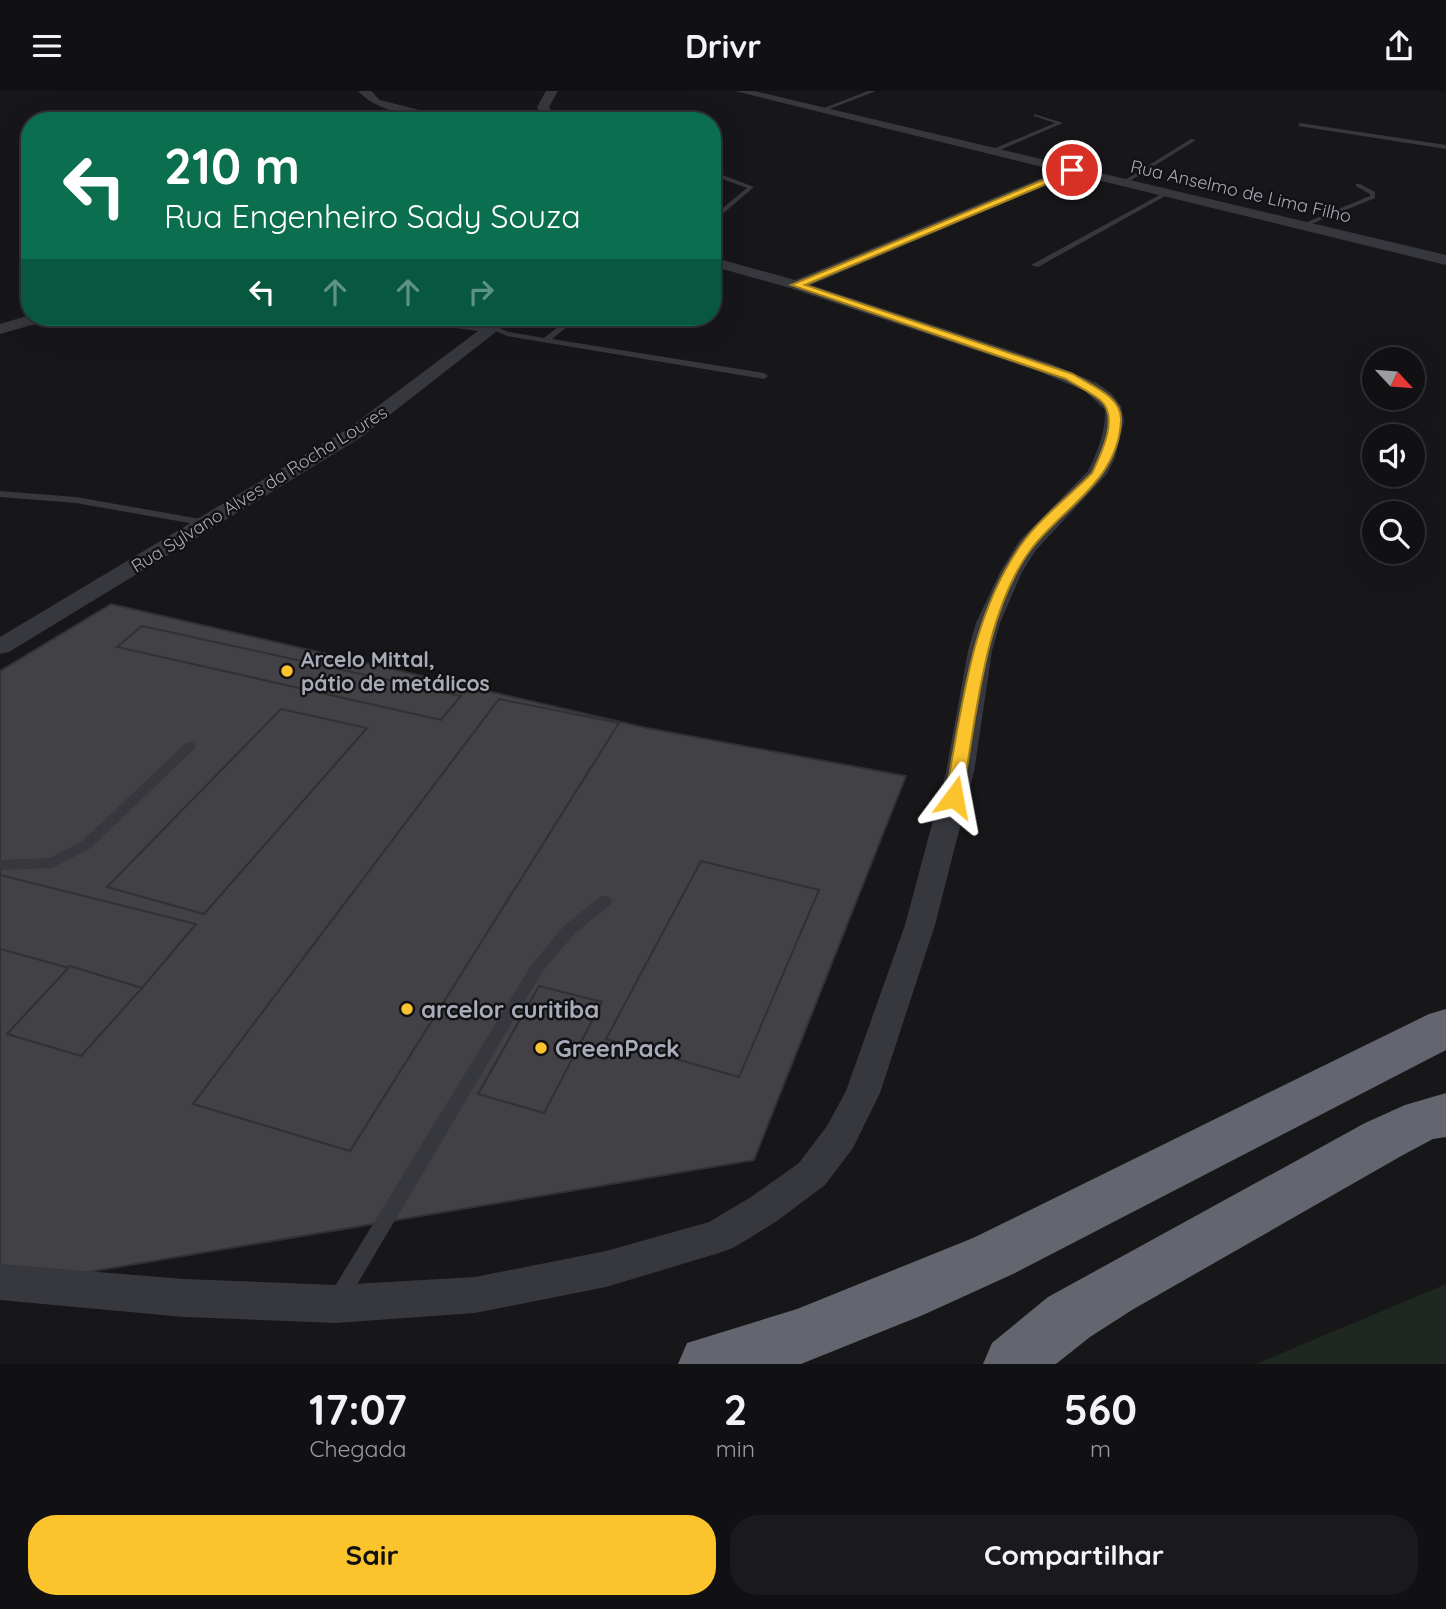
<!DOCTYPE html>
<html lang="pt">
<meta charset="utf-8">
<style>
:root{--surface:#111013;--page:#1a191c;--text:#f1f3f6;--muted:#9c9da0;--line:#303033;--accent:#fbc32c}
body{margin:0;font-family:Quicksand,sans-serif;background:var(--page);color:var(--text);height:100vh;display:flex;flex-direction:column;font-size:26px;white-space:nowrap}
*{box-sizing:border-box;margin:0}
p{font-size:23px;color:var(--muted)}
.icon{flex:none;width:38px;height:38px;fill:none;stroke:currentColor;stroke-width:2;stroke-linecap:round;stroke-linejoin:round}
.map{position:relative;height:1273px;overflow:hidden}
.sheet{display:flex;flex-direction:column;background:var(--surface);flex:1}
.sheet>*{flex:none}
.top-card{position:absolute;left:21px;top:21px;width:700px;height:214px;border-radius:28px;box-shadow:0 7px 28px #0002,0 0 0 2px var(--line);background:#0b6e4f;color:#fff;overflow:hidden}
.needle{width:46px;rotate:116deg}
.controls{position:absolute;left:1362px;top:256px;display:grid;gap:14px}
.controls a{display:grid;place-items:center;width:63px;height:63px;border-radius:50%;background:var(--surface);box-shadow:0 7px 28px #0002,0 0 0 2px var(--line);font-size:35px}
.pin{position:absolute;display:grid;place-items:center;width:60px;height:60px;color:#fff;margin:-30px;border:4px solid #fff;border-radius:50%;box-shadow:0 2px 7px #0007}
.me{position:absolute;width:77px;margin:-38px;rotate:13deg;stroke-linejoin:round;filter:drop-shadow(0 0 5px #0008)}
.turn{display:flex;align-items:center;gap:24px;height:147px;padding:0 28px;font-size:32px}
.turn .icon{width:91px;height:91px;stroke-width:2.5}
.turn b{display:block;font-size:49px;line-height:60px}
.lanes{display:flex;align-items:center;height:66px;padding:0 28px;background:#0003;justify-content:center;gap:35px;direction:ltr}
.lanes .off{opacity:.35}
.eta{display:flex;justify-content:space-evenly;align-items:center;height:119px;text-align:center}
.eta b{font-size:42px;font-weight:700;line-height:49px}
.button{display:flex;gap:14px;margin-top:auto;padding:14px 28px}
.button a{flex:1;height:80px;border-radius:28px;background:var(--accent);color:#111;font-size:28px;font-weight:700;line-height:80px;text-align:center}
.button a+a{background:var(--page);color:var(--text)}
header{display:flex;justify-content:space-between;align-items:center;height:91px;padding:0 28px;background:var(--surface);font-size:32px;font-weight:700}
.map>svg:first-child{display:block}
.green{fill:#1e2720}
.building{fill:#414146;stroke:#313035;stroke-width:2}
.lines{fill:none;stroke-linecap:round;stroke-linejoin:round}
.lane{fill:#37383e;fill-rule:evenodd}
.street{fill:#37383e;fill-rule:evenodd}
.highway{fill:#63656f;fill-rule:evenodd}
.route{fill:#fbc32c;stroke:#a37f1d;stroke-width:2}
.poi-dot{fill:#fbc32c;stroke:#121114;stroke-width:2.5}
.labels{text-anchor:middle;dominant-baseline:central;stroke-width:5;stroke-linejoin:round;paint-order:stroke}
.far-street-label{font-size:18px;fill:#a8acb9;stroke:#121114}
.poi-label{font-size:21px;font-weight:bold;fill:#a8acb9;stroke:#121114;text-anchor:start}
.near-poi-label{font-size:24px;font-weight:bold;fill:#a8acb9;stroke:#121114;text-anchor:start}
</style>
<header><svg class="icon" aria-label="menu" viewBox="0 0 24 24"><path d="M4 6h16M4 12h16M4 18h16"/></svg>Drivr<svg class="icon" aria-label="share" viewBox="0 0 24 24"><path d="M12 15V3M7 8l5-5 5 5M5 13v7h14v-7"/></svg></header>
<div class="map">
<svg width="1446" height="1273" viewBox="0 0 1446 1273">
<rect width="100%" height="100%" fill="#171619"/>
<!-- green -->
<polygon class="green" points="1446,1193 1446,1273 1256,1273"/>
<!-- building -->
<g class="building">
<polygon points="111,513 647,637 906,685 754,1069 17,1193 0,1187 0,580"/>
<polygon points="142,535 461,605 441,629 117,556"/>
<polygon points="499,608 619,632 350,1060 193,1013"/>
<polygon points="281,618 367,637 204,823 107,796"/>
<polygon points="701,770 819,799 739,986 606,948"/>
<polygon points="0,784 196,833 142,897 0,858"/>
<polygon points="70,875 142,897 81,965 7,943"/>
<polygon points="539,895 602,911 544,1022 478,1003"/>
</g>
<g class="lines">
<!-- lane -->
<g class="lane">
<polygon points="868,0 876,0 824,20 819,19"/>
<polygon points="1034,23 1063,32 995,61 991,61 991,59 1055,32 1034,25"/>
<polygon points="1300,32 1446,54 1446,58 1298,35"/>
<polygon points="1191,48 1196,49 1125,93 1120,92"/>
<polygon points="712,80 754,96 712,132 712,126 747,97 712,84"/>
<polygon points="1356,93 1360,93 1375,101 1375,107 1304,136 1300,136 1300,134 1370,105 1370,103 1356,95"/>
<polygon points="1167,100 1169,103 1038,176 1031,174"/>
<polygon points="571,226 579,226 552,248 764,282 768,285 764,288 507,245 489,237 493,235 509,241 544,247"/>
<polygon points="0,400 76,406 206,429 211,432 206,435 76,412 0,406"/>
<polygon points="190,651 194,652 196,655 194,658 91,757 52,777 0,779 0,769 50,767 81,751 186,652"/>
<polygon points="605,805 610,806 612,810 610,814 575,842 542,881 346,1212 339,1215 332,1212 330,1206 332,1200 532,873 565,834 600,806"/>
</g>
<!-- street -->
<g class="street">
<path d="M358,0H371L380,9L462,30C432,30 379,24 358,0Z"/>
<polygon points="546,0 558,0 549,16 556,30 544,30 537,16"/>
<path d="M735,0H755L1446,164V174L1073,83L811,194L1052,273L1097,292L1112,303L1121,315L1124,330L1115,367L1107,383L1036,459L1022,481L1000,532L992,560L974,681L935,834L880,1002L853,1057L825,1094L777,1130L733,1157L719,1162L606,1196L475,1222L336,1232L184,1226L0,1209V1173L184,1188L336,1194L475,1186L606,1160L709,1131L751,1106L799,1072L827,1035L846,1000L905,834L946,681L968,560L976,532L1000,481L1019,450L1088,380C1097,362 1106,340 1105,319L1085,300L1040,281L790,197L712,175V166L795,189L1058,80Z"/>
<polygon points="30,224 48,226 46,230 0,243 0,233"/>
<polygon points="404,226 447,226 489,231 497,226 515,226 360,347 9,561 0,563 0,546 346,339 478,240 412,231"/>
</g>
<!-- highway -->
<g class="highway">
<polygon points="1446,918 1446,959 1013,1183 923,1224 801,1273 678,1273 687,1252 797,1218 973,1147 1429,923"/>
<polygon points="1446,1002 1446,1046 1433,1048 1403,1064 1132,1219 1090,1246 1056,1273 983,1273 992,1252 1048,1206 1365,1032 1405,1014"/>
</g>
</g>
<!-- route -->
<path class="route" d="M1072,77L1075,81L805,194L1073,283C1090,294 1122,305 1121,329C1119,389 1064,416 1032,457C984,520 976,630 962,706L954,712L945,706C962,621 969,528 1020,455C1039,428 1069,405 1092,382C1101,363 1120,325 1100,309C1090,301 1077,295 1066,288L791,194Z"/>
<!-- markers -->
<g class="poi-dot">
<circle cx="287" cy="580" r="7"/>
<circle cx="407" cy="918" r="7"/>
<circle cx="541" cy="957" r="7"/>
</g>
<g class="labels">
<!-- far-street labels -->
<g class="far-street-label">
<text transform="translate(1241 100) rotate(13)">Rua Anselmo de Lima Filho</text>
<text transform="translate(259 398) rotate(-32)">Rua Sylvano Alves da Rocha Loures</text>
</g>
<!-- poi labels -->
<g class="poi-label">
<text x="301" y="568">Arcelo Mittal,<tspan x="301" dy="24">pátio de metálicos</tspan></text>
</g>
<!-- near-poi labels -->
<g class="near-poi-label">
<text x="421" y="918">arcelor curitiba</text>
<text x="555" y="957">GreenPack</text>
</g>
</g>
</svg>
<div class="controls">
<a><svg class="needle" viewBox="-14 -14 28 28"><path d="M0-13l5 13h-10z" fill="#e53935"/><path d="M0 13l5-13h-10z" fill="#9c9da0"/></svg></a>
<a><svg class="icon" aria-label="sound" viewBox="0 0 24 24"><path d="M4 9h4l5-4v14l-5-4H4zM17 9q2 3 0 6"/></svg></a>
<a><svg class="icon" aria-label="search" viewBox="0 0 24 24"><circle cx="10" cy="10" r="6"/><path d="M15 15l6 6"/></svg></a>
</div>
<div class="pin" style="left:1072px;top:79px;background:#d93025"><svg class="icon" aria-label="arrive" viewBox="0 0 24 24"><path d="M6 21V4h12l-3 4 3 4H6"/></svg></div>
<svg class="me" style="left:954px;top:706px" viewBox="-20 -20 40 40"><path d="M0-17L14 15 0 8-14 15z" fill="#fbc32c" stroke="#fff" stroke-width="4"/></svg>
<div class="top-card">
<div class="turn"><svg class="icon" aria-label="left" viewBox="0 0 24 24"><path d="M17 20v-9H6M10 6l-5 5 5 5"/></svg><div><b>210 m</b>Rua Engenheiro Sady Souza</div></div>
<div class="lanes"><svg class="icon" aria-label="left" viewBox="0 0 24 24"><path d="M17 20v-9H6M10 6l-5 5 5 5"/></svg><svg class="icon off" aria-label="ahead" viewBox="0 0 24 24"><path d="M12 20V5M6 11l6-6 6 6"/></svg><svg class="icon off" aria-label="ahead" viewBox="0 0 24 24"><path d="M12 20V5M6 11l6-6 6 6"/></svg><svg class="icon off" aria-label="right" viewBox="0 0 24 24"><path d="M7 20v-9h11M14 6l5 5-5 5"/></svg></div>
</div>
</div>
<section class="sheet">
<div class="eta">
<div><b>17:07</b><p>Chegada</p></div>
<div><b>2</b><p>min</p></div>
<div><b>560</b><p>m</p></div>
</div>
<div class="button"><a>Sair</a><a>Compartilhar</a></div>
</section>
